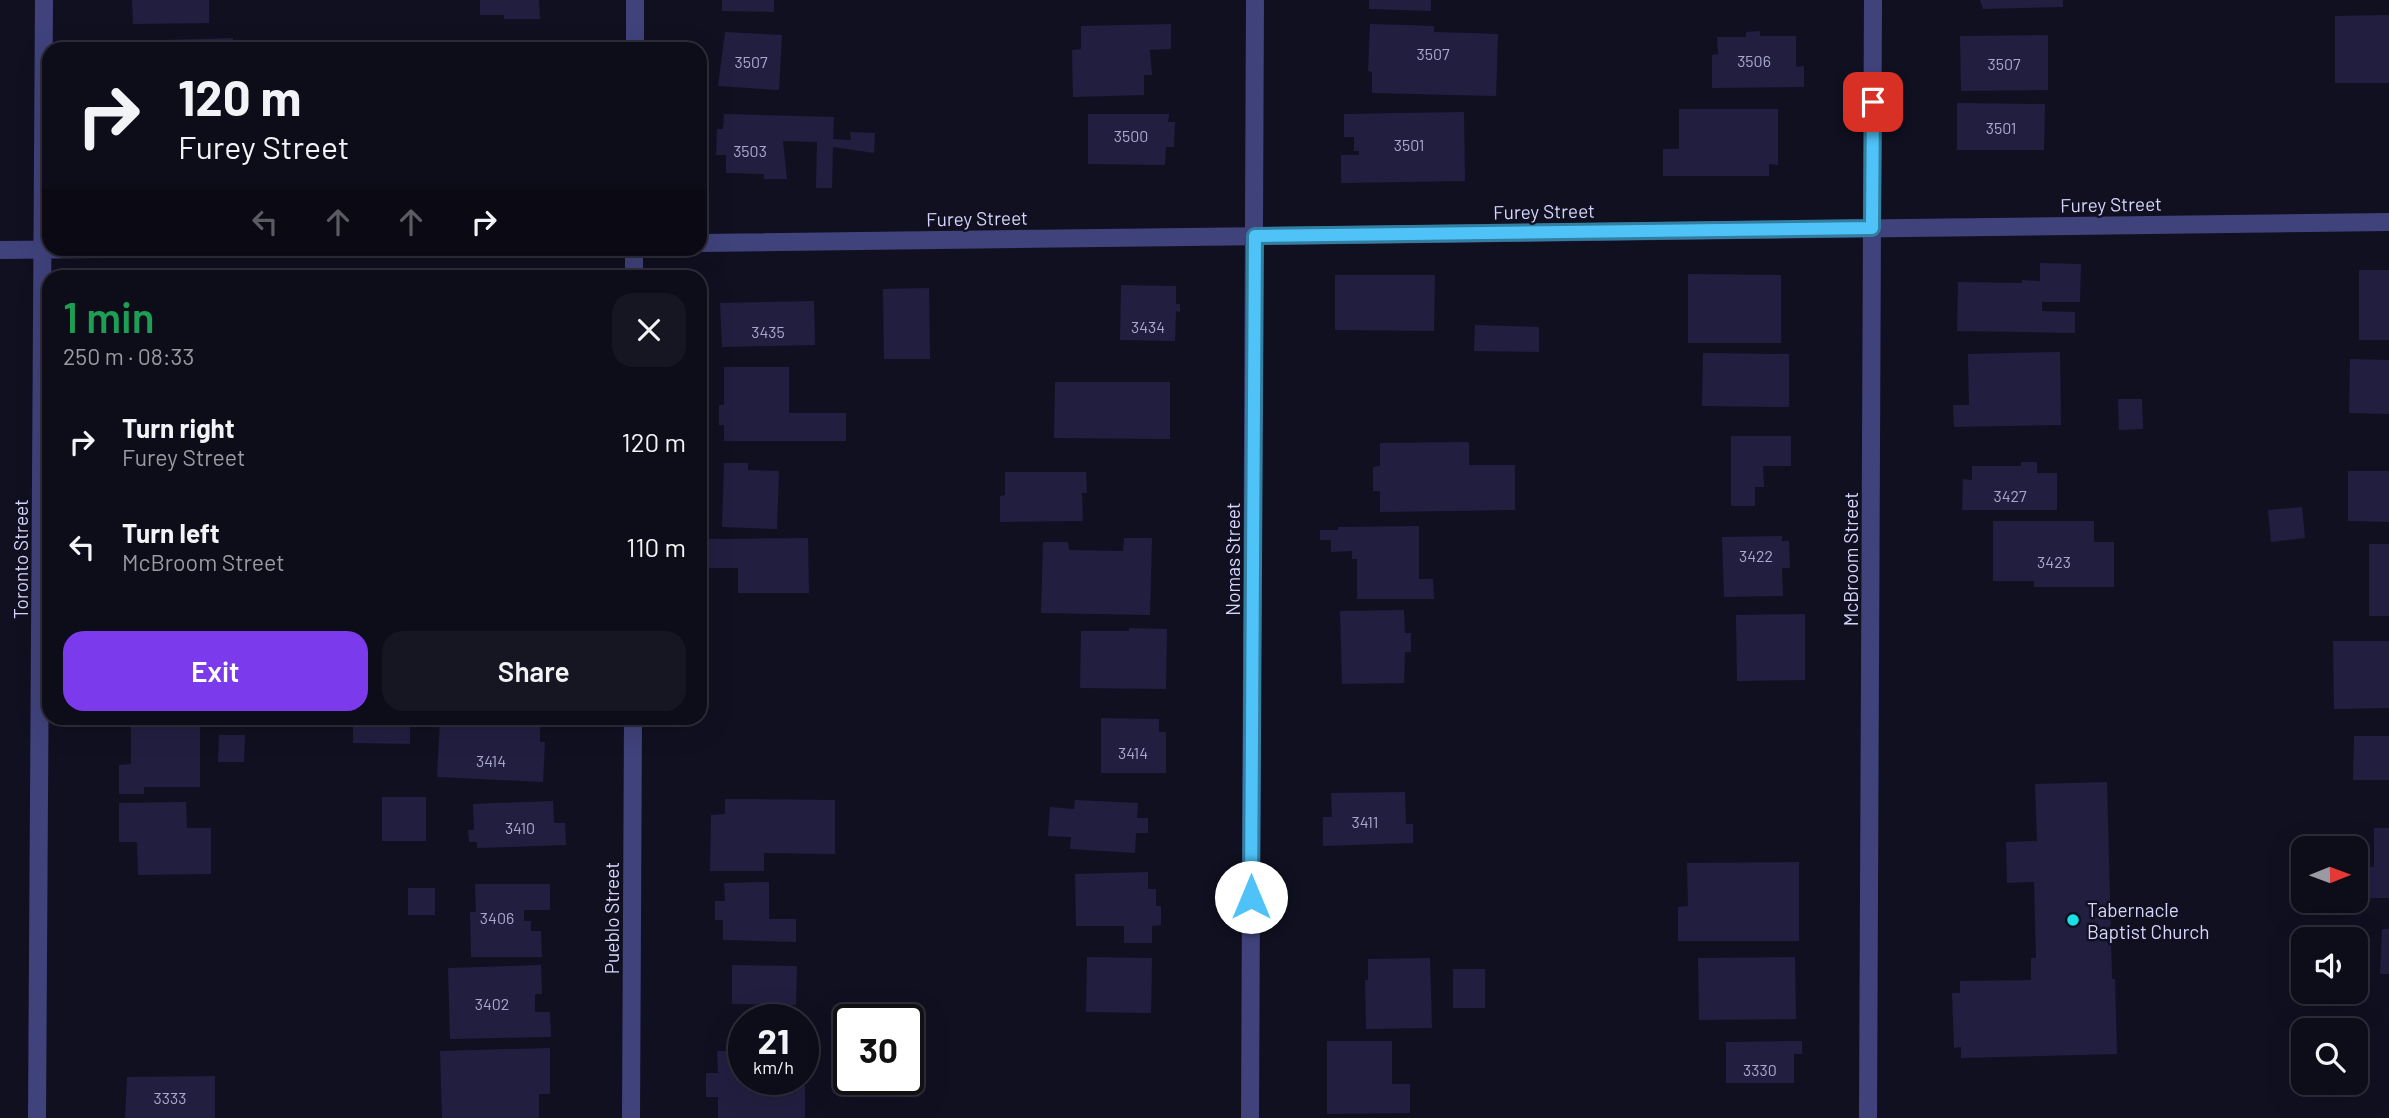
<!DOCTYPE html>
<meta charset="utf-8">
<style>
:root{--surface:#0d0c19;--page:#161522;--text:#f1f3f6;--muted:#9a9ba2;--line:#2d2c38;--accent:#7c3aed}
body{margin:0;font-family:Barlow,sans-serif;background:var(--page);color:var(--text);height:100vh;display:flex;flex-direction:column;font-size:26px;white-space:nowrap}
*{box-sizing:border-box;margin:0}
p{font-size:23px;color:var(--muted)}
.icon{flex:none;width:38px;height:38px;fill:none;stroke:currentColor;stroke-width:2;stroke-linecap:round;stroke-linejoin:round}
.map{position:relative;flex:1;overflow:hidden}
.panel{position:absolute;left:42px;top:270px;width:665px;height:455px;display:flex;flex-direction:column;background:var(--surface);border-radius:21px;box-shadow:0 7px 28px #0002,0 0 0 2px var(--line)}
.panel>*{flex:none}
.top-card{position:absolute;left:42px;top:42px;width:665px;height:214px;border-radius:21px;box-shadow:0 7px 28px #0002,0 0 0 2px var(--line);background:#0d0c19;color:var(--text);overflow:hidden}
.needle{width:46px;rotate:89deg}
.controls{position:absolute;left:2291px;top:836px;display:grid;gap:14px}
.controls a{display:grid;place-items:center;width:77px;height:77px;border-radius:14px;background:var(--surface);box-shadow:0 7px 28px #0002,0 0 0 2px var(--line);font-size:35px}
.speed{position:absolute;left:728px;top:1004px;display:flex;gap:14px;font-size:35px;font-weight:700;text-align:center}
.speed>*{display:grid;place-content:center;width:91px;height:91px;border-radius:50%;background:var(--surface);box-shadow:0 7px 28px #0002,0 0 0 2px var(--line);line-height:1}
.speed small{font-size:18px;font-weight:400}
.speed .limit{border:4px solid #111;border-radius:10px;background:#fff;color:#111}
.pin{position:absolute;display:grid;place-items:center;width:60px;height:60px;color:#fff;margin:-30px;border-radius:14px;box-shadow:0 4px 10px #0006}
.me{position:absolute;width:77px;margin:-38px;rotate:0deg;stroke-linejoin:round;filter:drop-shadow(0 0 5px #0008)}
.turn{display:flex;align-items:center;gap:24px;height:147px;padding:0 21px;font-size:32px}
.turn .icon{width:91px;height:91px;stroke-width:2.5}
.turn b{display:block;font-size:49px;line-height:60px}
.lanes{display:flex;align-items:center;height:66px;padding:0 21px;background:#0003;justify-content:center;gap:35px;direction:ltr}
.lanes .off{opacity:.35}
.round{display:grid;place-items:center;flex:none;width:74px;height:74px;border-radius:21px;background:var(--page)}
.overview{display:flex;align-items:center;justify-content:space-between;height:119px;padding:0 21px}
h1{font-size:42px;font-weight:600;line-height:52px;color:#1e9e55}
.action{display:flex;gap:14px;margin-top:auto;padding:14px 21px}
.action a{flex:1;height:80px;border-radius:21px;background:var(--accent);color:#fff;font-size:28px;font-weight:600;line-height:80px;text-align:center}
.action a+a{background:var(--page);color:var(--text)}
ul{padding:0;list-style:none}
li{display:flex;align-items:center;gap:21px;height:105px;padding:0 21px}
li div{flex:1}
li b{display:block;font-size:26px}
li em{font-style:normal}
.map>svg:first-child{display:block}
.building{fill:#221e40}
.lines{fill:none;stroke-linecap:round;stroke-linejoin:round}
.minor{stroke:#40427c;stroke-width:18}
.route-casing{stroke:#337fa1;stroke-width:18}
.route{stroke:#4fc3f7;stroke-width:12}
.poi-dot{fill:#17e1e4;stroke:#111021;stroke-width:2.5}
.labels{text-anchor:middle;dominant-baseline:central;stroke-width:5;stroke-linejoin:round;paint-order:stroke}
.number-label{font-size:16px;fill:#a9a7cc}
.street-label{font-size:19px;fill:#d6d5fb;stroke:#111021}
.poi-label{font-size:19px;fill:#d6d5fb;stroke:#111021;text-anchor:start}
</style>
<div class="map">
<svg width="2389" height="1118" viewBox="0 0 2389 1118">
<rect width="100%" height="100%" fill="#111021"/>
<!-- building -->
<g class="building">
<polygon points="132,0 209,0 209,23 133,24"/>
<polygon points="480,0 539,0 540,19 504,19 504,15 480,15"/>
<polygon points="722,0 774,0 774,12 722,11"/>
<polygon points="1369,0 1431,0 1431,11 1369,9"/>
<polygon points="1980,0 2063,0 2063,7 1983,9"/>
<polygon points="2389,15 2389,83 2335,83 2335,16"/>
<polygon points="1171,24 1171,49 1150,50 1152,75 1144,75 1144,95 1073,97 1072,50 1081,49 1081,26"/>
<polygon points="1370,24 1434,26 1434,32 1498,34 1496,96 1372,93 1372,72 1368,71"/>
<polygon points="1760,31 1760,36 1796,36 1796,67 1804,66 1804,87 1712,88 1712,55 1718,54 1717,37 1746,37 1746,32"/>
<polygon points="725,32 782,35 779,90 718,86"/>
<polygon points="2048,35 2048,90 1961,91 1960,36"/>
<polygon points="233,38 233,49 131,49 131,41"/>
<rect x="292" y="40" width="25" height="9"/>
<polygon points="510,44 549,45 549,49 510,49"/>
<polygon points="1957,103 2045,104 2044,150 1957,150"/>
<polygon points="1679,109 1778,109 1778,165 1769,164 1769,176 1663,176 1663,149 1679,149"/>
<polygon points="1464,112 1465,181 1341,183 1341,155 1359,155 1359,151 1354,151 1354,137 1344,137 1344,114"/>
<polygon points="724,114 834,117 833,139 851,140 850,132 875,133 874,153 833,147 832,188 816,188 817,142 783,141 787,179 764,179 764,174 726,173 726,155 716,155 717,129 723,129"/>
<polygon points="1088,114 1169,114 1168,122 1175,122 1174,147 1166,147 1165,165 1088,164"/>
<polygon points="2040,263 2081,264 2080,302 2042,302 2042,311 2075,312 2075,333 1957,331 1958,282 2022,283 2022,280 2040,281"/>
<rect x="2359" y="270" width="30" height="70"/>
<polygon points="1688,274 1781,275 1781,343 1688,343"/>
<polygon points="1335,275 1435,275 1434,331 1335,330"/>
<polygon points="1121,285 1176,286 1176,304 1180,304 1180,312 1176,311 1175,341 1120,340"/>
<polygon points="929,288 930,359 884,359 883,289"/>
<polygon points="814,301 815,345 722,347 720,303"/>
<polygon points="1475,325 1539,327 1539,352 1474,351"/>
<polygon points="2060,352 2061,425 1954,427 1953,405 1969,405 1968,354"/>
<polygon points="1703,353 1789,354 1789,407 1702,406"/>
<polygon points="2350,359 2389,360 2389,414 2349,413"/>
<polygon points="724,367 789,367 789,413 846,413 846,441 724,441 724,425 719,425 719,405 724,405"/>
<polygon points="1055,382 1170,382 1170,439 1054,438"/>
<polygon points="2118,399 2142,399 2143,429 2119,430"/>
<polygon points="1731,436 1791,436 1791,466 1763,466 1764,487 1755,487 1755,506 1731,506"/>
<polygon points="1469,442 1469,465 1515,465 1515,510 1380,512 1380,491 1373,491 1373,467 1380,466 1380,443"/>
<polygon points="2021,462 2037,462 2037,473 2057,473 2057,510 1962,510 1963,479 1972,480 1972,466 2021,466"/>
<polygon points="724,463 748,463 748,470 779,471 777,529 722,527"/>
<polygon points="2348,471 2389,471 2389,522 2348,521"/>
<polygon points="1005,472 1086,472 1087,493 1082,493 1083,521 1000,522 1000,496 1005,495"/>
<polygon points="2302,507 2305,538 2271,542 2268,510"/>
<polygon points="1993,521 2094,521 2094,542 2114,542 2114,587 2034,587 2034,581 1993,581"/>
<polygon points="1419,526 1419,579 1433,579 1434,599 1357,599 1357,559 1352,559 1352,551 1331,552 1331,540 1320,540 1320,530 1338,530 1338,527"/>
<polygon points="1782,536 1782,541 1789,541 1790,568 1782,568 1783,596 1724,597 1722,537"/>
<polygon points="808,538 809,593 738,593 738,568 709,568 709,539"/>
<polygon points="1124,538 1152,538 1150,615 1041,613 1043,542 1068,542 1069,550 1123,551"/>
<rect x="2369" y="544" width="20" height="72"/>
<polygon points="1404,610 1405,633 1411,633 1411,652 1405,652 1404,683 1342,684 1340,611"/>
<polygon points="1805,614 1805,680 1737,681 1736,615"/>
<polygon points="1129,628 1167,629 1166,689 1080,688 1081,631 1129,631"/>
<polygon points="2333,641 2389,641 2389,708 2334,709"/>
<polygon points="131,718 200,718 200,787 144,787 144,794 119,794 119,765 131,764"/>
<polygon points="353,718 410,718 410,744 353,743"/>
<polygon points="1101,718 1159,719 1159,732 1166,732 1166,773 1101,773"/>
<polygon points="440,720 540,724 540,742 545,742 543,782 437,777"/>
<polygon points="219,735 245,735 244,762 218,762"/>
<polygon points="2354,736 2389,736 2389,780 2353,780"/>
<polygon points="2107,782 2112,979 2115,979 2117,1054 1961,1058 1961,1047 1954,1048 1952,993 1960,993 1960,981 2031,980 2031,958 2036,958 2034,882 2007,883 2006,842 2037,841 2035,784"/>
<polygon points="1405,792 1406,824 1413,824 1413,843 1323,846 1323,817 1332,817 1331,793"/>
<rect x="382" y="797" width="44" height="44"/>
<polygon points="725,799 835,800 835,854 764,853 764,871 710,871 711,815 725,814"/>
<polygon points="1075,800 1138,803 1137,818 1148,818 1148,833 1136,833 1135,853 1070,849 1071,837 1048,836 1050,807 1074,809"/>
<polygon points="553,801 554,823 565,823 566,845 477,848 477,842 469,842 468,830 474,830 473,804"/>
<polygon points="186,802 187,828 211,828 211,874 138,875 137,842 119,842 119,803"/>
<polygon points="2374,828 2389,828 2389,898 2356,898 2356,867 2374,867"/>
<polygon points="1799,862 1799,941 1678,941 1678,907 1688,906 1687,863"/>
<polygon points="1148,872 1148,889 1156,889 1156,906 1161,906 1161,925 1152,926 1152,943 1124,943 1124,926 1076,926 1075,874"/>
<polygon points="769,882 769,919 796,919 796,942 723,940 723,920 715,920 715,901 725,901 724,883"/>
<polygon points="475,884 550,884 550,910 524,910 524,921 531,921 531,931 541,931 542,957 471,957 470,912 476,912"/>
<rect x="408" y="888" width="27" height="27"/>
<polygon points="2382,929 2389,929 2389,974 2380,974"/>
<polygon points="1087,957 1152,958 1151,1013 1086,1012"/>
<polygon points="1795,957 1796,1019 1699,1020 1698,958"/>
<polygon points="1430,958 1432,1028 1366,1029 1365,980 1368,980 1368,959"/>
<polygon points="541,965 542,994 535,994 535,1012 550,1012 551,1037 450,1039 448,968"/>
<polygon points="732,965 797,966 796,1005 732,1004"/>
<rect x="1453" y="969" width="32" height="39"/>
<polygon points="1327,1041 1392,1041 1392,1084 1410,1084 1410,1113 1327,1114"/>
<polygon points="1802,1041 1802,1054 1794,1054 1794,1083 1726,1083 1726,1042"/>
<polygon points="550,1048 550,1094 539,1094 539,1118 442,1118 440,1051"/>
<polygon points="717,1051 744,1051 744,1080 805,1080 805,1118 718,1118 718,1097 706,1097 706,1073 718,1073"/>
<polygon points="215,1076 215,1118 125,1118 127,1077"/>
</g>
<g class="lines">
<!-- minor -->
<g class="minor">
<polyline points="635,49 635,0"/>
<polyline points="700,243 2389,222"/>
<polyline points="0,250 201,248"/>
<polyline points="634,276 634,248"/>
<polyline points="37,1118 44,0"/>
<polyline points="631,1118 633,718"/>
<polyline points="1250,1118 1255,0"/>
<polyline points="1868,1118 1873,0"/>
</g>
</g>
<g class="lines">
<defs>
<polyline id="route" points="1251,897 1255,236 1872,228 1873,102"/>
</defs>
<!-- route casing -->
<use href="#route" class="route-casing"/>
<!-- route -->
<use href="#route" class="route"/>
</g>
<!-- markers -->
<circle class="poi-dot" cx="2073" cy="920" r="7"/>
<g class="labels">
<!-- number labels -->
<g class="number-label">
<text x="1433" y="53">3507</text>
<text x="1754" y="60">3506</text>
<text x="751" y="61">3507</text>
<text x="2004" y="63">3507</text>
<text x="2001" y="127">3501</text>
<text x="1131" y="135">3500</text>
<text x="1409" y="144">3501</text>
<text x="750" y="150">3503</text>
<text x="1148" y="326">3434</text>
<text x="768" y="331">3435</text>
<text x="2010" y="495">3427</text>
<text x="1756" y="555">3422</text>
<text x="2054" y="561">3423</text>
<text x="1133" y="752">3414</text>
<text x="491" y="760">3414</text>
<text x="1365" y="821">3411</text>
<text x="520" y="827">3410</text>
<text x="497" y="917">3406</text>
<text x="492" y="1003">3402</text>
<text x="1760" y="1069">3330</text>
<text x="170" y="1097">3333</text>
</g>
<!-- street labels -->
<g class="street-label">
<text transform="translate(2111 204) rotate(-1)">Furey Street</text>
<text transform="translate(1544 211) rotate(-1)">Furey Street</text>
<text transform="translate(977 218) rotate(-1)">Furey Street</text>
<text transform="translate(20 559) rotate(-90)">Toronto Street</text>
<text transform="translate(1232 559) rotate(-90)">Nomas Street</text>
<text transform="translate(1850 559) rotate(-90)">McBroom Street</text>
<text transform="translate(611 918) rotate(-90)">Pueblo Street</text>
</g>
<!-- poi labels -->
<g class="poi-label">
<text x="2087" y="909">Tabernacle<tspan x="2087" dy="22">Baptist Church</tspan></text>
</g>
</g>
</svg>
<div class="controls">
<a><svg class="needle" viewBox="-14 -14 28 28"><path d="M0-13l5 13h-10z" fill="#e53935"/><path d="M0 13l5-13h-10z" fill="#9a9ba2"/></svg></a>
<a><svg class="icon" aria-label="sound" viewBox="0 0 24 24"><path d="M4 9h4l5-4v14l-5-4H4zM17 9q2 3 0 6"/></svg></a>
<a><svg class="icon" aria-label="search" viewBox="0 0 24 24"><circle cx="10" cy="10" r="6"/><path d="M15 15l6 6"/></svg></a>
</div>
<div class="speed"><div>21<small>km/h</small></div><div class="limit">30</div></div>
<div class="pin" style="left:1873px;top:102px;background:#d93025"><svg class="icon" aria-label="arrive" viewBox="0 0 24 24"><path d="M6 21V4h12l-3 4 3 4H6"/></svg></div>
<svg class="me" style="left:1251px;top:897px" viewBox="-20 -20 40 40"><circle r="19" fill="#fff"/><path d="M0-13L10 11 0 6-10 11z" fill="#4fc3f7"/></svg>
<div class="top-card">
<div class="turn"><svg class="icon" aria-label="right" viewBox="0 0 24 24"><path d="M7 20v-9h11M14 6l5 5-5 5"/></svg><div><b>120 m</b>Furey Street</div></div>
<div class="lanes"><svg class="icon off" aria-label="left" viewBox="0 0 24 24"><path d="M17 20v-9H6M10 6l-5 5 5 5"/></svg><svg class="icon off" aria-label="ahead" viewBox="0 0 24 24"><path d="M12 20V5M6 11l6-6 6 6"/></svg><svg class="icon off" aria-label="ahead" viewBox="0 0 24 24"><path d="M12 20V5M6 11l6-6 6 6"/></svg><svg class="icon" aria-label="right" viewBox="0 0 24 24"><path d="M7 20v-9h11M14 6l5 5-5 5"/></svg></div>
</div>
<section class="panel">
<div class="overview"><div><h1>1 min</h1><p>250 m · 08:33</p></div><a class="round"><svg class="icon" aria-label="close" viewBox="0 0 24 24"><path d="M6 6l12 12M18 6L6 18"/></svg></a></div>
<ul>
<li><svg class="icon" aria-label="right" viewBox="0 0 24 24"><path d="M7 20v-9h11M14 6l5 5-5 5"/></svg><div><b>Turn right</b><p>Furey Street</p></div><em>120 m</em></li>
<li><svg class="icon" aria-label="left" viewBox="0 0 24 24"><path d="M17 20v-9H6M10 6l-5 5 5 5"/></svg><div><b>Turn left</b><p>McBroom Street</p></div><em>110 m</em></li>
</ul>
<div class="action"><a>Exit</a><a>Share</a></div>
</section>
</div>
